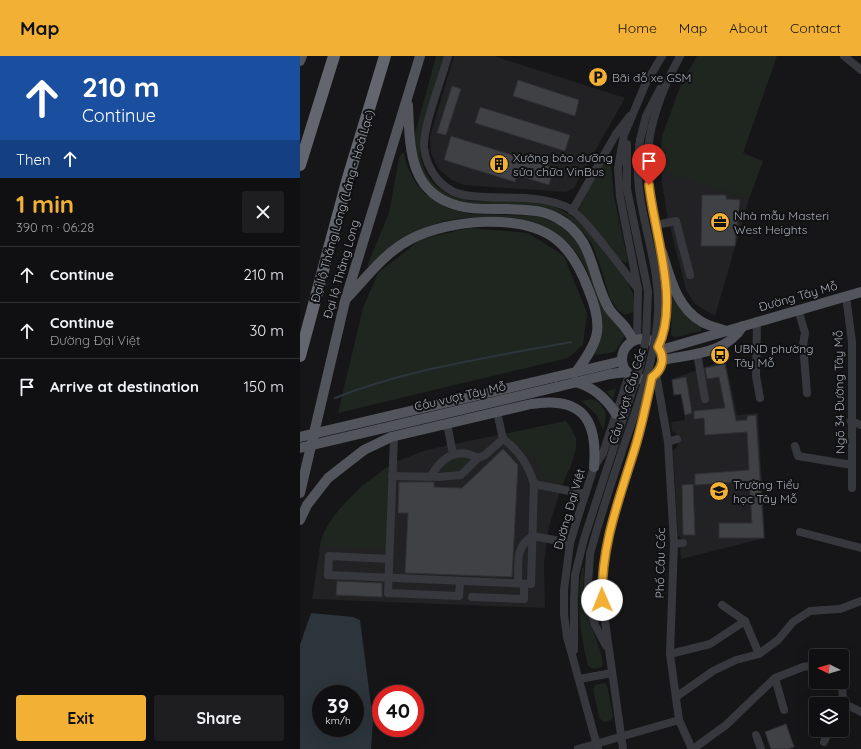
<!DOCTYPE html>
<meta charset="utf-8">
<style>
:root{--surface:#101012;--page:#1e1e20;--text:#f1f3f6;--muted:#9c9d9f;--line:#303032;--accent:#f2b134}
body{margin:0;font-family:Quicksand,sans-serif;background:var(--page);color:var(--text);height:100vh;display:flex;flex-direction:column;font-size:15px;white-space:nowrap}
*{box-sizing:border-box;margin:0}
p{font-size:13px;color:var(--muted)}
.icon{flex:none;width:22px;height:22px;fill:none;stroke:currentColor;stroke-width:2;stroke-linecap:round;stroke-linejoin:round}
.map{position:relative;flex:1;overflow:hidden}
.drawer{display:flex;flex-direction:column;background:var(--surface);width:300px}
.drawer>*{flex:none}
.hud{background:#1a4fa0;color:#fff;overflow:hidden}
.needle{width:26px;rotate:275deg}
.buttons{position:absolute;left:509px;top:593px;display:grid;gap:8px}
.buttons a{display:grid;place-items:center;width:40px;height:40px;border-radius:4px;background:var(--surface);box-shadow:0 4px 16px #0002,0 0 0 1px var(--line);font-size:20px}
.speed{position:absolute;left:12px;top:629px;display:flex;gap:8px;font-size:20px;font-weight:700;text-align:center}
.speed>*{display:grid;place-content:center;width:52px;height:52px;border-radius:50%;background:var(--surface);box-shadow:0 4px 16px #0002,0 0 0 1px var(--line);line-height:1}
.speed small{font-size:10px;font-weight:400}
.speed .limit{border:6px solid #d22;background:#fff;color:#111}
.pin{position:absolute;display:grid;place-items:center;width:34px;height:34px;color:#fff;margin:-41px -17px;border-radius:50% 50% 50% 0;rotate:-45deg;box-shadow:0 0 4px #0007}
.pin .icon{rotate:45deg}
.me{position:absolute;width:44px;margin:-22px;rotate:359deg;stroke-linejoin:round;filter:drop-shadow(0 0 3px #0008)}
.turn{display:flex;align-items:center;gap:14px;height:84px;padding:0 16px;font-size:18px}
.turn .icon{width:52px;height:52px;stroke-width:2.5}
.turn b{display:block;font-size:28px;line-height:34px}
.then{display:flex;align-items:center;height:38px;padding:0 16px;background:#0003;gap:8px;font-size:15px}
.round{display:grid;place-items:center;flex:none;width:42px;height:42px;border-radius:4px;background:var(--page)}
.head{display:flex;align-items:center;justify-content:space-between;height:68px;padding:0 16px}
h1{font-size:24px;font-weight:800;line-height:30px;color:var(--accent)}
.action{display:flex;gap:8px;margin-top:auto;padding:8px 16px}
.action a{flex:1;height:46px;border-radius:4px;background:var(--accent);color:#111;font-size:16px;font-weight:800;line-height:46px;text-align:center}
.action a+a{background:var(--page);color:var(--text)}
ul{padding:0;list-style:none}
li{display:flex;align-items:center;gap:12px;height:56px;padding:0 16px;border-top:1px solid var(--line)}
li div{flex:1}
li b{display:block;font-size:15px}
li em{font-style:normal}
header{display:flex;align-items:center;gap:24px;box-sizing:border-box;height:56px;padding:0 20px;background:var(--accent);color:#111}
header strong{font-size:19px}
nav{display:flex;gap:22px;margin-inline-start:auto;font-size:14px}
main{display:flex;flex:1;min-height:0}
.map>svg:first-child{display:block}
.built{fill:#222225}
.green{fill:#1e261f}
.water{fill:#2c353c;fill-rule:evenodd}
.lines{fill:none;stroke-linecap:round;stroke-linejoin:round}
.stream{stroke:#2c353c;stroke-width:2}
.building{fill:#404145;stroke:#303034}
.minor{stroke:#37383d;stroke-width:8}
.major{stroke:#53555c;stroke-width:10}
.highway{stroke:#63666e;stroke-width:12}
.minor-bridge{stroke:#37383d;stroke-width:8}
.major-bridge{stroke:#53555c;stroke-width:10}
.route-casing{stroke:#9d7322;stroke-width:10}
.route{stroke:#f2b134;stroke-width:7}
.labels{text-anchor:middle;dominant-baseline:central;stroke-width:4;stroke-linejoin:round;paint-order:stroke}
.poi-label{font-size:12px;fill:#a8adb8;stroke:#111113;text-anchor:start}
.street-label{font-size:12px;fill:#a8adb8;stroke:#111113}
</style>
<header>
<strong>Map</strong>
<nav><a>Home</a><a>Map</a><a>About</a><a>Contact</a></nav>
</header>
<main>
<section class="drawer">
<div class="hud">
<div class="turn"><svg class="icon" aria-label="ahead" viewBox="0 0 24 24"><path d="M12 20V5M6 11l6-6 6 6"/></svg><div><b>210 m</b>Continue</div></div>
<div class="then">Then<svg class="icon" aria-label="ahead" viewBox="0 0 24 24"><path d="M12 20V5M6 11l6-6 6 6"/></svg></div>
</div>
<div class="head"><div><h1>1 min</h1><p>390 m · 06:28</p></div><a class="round"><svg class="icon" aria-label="close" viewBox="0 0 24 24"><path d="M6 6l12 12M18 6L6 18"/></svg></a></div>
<ul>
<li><svg class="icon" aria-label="ahead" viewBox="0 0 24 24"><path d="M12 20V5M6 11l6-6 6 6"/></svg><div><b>Continue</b></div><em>210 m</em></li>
<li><svg class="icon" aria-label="ahead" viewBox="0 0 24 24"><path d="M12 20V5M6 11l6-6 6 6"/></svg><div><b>Continue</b><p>Đường Đại Việt</p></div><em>30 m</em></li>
<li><svg class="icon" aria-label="arrive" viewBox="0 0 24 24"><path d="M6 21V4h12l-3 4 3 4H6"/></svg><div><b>Arrive at destination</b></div><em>150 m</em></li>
</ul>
<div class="action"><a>Exit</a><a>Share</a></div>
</section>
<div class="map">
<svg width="561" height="693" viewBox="0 0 561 693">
<rect width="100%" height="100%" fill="#161618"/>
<!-- built -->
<g class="built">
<polygon points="154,0 194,0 325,42 274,132 266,136 164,129 152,124 138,112 131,97 130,80"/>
<polygon points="362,114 449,143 415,260 395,248 386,234 367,159 362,126"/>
<polygon points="425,304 437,359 458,357 465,482 381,503 380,494 383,490 382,483 378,479 373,395 378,389 377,378 372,375 371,366 385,364 381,339 374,339 372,323"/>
<polygon points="266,365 276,382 276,392 270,413 267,415 249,470 244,507 245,552 12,543 21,484 33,464 45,447 63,429 93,407 126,394"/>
</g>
<!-- green -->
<g class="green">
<path d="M136,0H144C139,16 134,31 130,47C121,76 111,104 135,129C146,139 159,144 174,145C200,146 231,141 255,151C282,162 298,188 315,210C325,223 339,238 333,256L325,259L318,254L310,243L301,212L292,188L283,176L266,160L246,152L154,146L133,133L119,114L113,85Z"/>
<polygon points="397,0 477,0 443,97 463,105 449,143 359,114 362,80 382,26"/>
<path d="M102,97H104L107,110L116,127L125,138L147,152L168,158L238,160L256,167L267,174L276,182L283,193L302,250L326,278L315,296L294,299C305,281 300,256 295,237C278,180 245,159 187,161C166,161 146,163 127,171C105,179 88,197 70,211L67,210L89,157L99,102Z"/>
<polygon points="306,106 311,110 314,141 328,205 327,207 322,205 279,154 279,151 303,108"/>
<polygon points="169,172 228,177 264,200 287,257 283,289 268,302 38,357 63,252 78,217 121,183"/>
<polygon points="372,241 383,256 402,271 401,275 376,281 371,279"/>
<polygon points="316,333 313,343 306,335"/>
<path d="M291,343C306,347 309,361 303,374L296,358L281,345Z"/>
<path d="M266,365C286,389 270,405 263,428L247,423L239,414L234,400L208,383L207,378Z"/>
<path d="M156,400L169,402C168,414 152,418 143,415L142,409Z"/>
<path d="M90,409L87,493L20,490C25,458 66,427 90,409Z"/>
<path d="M282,512H284C283,528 283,545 288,561C293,577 301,591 303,608L300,612L293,613L288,610C280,578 276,544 282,512Z"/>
<polygon points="304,627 307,629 313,660 311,664 305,666 300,663 293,634 295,629"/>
</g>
<!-- water -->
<path class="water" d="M11,557L53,561L60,564L73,665L71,693H0V589ZM21,638H55V672H21Z"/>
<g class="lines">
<!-- stream -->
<path class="stream" d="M35,342C111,312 192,301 271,286"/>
</g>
<!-- building -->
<g class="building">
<polygon points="218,24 279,44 275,60 213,40"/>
<polygon points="152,30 161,33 146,79 137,77"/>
<polygon points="180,51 270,79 265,95 175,67"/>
<polygon points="151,80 254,112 249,129 217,119 215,126 144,104"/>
<polygon points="402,139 426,139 426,143 440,144 435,190 401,190"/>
<polygon points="425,308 436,365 447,364 447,360 456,359 464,482 419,482 419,467 452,467 449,425 395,429 395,418 449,414 447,376 405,379 404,362 394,363 394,355 425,352 419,321 407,323 405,312"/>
<polygon points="386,321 392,357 385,359 381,338 374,339 372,324"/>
<polygon points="203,393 218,409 212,521 105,517 108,457 98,457 99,426 134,426 134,431 162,432"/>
<polygon points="393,428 395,479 383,479 382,429"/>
<polygon points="37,525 82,527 82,541 36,539"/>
<polygon points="486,668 494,691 488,693 471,693 465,676"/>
</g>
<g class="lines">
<!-- minor -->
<g class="minor">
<path d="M148,0C142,22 123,70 124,91C125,104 130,114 138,124C146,133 158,139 170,140C203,144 238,137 269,152C285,161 324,216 338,233"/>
<polyline points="544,0 561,14"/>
<polyline points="340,84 346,60 360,33"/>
<polyline points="272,155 316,78 330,60"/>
<polyline points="356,169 376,165 390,219"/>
<polyline points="546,240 552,286 552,432"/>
<polyline points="498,253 505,277 503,289 507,337"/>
<polyline points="457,265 456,320 460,342"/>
<polyline points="337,283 338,233 320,141 318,112 324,79 345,29 362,0"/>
<path d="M359,291C381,243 352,170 348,119C344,78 361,35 380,0"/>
<polyline points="397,297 405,343"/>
<polyline points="356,318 368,386 374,488 370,598 379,664 392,693"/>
<polyline points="551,365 561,369"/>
<polyline points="147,368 153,398"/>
<polyline points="94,381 88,537 159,540 160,525"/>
<polyline points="368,386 377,383"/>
<polyline points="495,390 498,400 552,409"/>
<polyline points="92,420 139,421 161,419 178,402 185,399 203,383"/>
<path d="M131,420C142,401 157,391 178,402"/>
<polyline points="234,428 285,438"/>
<polyline points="500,476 561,492"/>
<polyline points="374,488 383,487"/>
<path d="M89,503L29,500L28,519L231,528L234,428C229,410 218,393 203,383L197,356"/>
<path d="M218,527C219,508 214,491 233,480L270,487"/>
<polyline points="172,541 224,543 224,528"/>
<polyline points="274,546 274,594"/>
<polyline points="289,547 295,569 306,590"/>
<polyline points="422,549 445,565 459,598"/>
<polyline points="370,598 410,588 445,565"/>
<polyline points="475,622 484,654"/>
<polyline points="279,623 312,617"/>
<polyline points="542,626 543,647 561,656"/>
<polyline points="376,641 413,615 436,604 459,598 478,584 493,566 510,555 540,553 561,545"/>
<polyline points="456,679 461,693"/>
<polyline points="524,686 529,674"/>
<polyline points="278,693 379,664"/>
<polyline points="298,693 267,581 264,558 264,534 270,487 277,464 294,411 303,397 329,319"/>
<path d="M323,693L302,544C301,490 319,443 335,392C342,369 347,345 352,321"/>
<polyline points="393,693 426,669 475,622 503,611 516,609"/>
</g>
<!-- major -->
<g class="major">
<polyline points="0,5 2,0"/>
<path d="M108,49C110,90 108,137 159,150C174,154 191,153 207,153C224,154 242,153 257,162C295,182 290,218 308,251C316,264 326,267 333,285"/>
<path d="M362,196C370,222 377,252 402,266C409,270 418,272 426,275"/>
<path d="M46,243C66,222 85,196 111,183C148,164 222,156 257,184C273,197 282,216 289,235C304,272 299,285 276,316"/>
<circle cx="342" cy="303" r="20"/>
<polyline points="361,294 561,236"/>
<path d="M363,304C392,298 426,298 443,270"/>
<polyline points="255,321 322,305"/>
<path d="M275,326C294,331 306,342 316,358"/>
<polyline points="257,331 310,318 327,316"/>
<polyline points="0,437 45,245 120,0"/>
<path d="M0,464L7,449L28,422L64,394L91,381L231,348C281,340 298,362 294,411"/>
</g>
<!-- highway -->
<g class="highway">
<polyline points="0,109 34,0"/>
<polyline points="0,300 48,122 85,0"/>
</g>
<!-- minor-bridge -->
<g class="minor-bridge">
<polyline points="274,546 275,519 284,483 339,314 346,283 348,235 327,133 327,88"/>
<path d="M289,547L288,529L290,498C302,454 317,409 332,366C344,330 356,295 358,257C361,197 329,146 340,84"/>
</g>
<!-- major-bridge -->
<g class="major-bridge">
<polyline points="0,381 255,321"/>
<polyline points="0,392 257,331"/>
</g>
</g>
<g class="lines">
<defs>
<path id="route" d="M302,544C301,489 319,444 335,392C342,369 347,345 352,321C362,314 366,302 358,291C380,246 354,176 349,129"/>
</defs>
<!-- route casing -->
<use href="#route" class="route-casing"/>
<!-- route -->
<use href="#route" class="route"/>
</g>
<!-- icons -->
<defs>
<symbol id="parking-disc" viewBox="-11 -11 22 22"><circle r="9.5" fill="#f2b134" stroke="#111113"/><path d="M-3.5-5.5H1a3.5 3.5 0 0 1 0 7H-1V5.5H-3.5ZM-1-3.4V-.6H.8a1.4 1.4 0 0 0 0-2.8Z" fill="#111"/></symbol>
<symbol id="building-disc" viewBox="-11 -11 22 22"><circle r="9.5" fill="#f2b134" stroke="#111113"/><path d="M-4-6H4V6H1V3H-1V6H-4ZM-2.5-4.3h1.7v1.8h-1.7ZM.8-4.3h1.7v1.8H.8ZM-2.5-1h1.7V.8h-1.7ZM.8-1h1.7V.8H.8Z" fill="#111"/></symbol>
<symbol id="office-disc" viewBox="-11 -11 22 22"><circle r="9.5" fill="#f2b134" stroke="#111113"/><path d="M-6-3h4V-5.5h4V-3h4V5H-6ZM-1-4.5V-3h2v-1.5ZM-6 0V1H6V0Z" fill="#111"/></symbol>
<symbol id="bus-disc" viewBox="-11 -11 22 22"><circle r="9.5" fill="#f2b134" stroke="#111113"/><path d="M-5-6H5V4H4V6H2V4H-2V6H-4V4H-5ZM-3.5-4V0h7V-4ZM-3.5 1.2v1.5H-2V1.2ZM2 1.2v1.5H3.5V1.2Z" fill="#111"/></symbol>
<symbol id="school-disc" viewBox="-11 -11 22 22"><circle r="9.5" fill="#f2b134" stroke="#111113"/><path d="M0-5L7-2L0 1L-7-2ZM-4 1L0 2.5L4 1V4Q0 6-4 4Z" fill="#111"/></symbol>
</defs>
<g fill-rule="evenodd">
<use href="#parking-disc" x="287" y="10" width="22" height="22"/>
<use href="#building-disc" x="188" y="97" width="22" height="22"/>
<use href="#office-disc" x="409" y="155" width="22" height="22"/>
<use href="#bus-disc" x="409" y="288" width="22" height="22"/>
<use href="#school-disc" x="408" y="424" width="22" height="22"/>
</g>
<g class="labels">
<!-- poi labels -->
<g class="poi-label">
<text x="312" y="21">Bãi đỗ xe GSM</text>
<text x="213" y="101">Xưởng bảo dưỡng<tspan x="213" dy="14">sửa chữa VinBus</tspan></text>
<text x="434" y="159">Nhà mẫu Masteri<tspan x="434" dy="14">West Heights</tspan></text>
<text x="434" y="292">UBND phường<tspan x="434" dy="14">Tây Mỗ</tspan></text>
<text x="433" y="428">Trường Tiểu<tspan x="433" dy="14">học Tây Mỗ</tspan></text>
</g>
<!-- street labels -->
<g class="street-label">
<text transform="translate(42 150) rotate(-74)">Đại lộ Thăng Long (Láng - Hoà Lạc)</text>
<text transform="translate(41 213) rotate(-74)">Đại lộ Thăng Long</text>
<text transform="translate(498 240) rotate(-16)">Đường Tây Mỗ</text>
<text transform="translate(539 336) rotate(-91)">Ngõ 34 Đường Tây Mỗ</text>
<text transform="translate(160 340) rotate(-13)">Cầu vượt Tây Mỗ</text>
<text transform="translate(327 340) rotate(-73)">Cầu vượt Cầu Cốc</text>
<text transform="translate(269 453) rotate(-74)">Đường Đại Việt</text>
<text transform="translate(360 507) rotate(-89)">Phố Cầu Cốc</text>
</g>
</g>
</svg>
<div class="buttons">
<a><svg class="needle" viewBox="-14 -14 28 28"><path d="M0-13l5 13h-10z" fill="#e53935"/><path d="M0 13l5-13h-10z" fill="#9c9d9f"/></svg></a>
<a><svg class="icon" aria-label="layers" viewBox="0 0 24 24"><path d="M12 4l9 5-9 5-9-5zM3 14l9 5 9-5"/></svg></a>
</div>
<div class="speed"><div>39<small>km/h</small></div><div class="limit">40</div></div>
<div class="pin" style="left:349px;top:129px;background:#d93025"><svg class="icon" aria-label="arrive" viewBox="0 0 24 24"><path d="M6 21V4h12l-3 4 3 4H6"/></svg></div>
<svg class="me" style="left:302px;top:544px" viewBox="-20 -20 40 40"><circle r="19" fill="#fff"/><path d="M0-13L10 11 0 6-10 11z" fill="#f2b134"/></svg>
</div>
</main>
